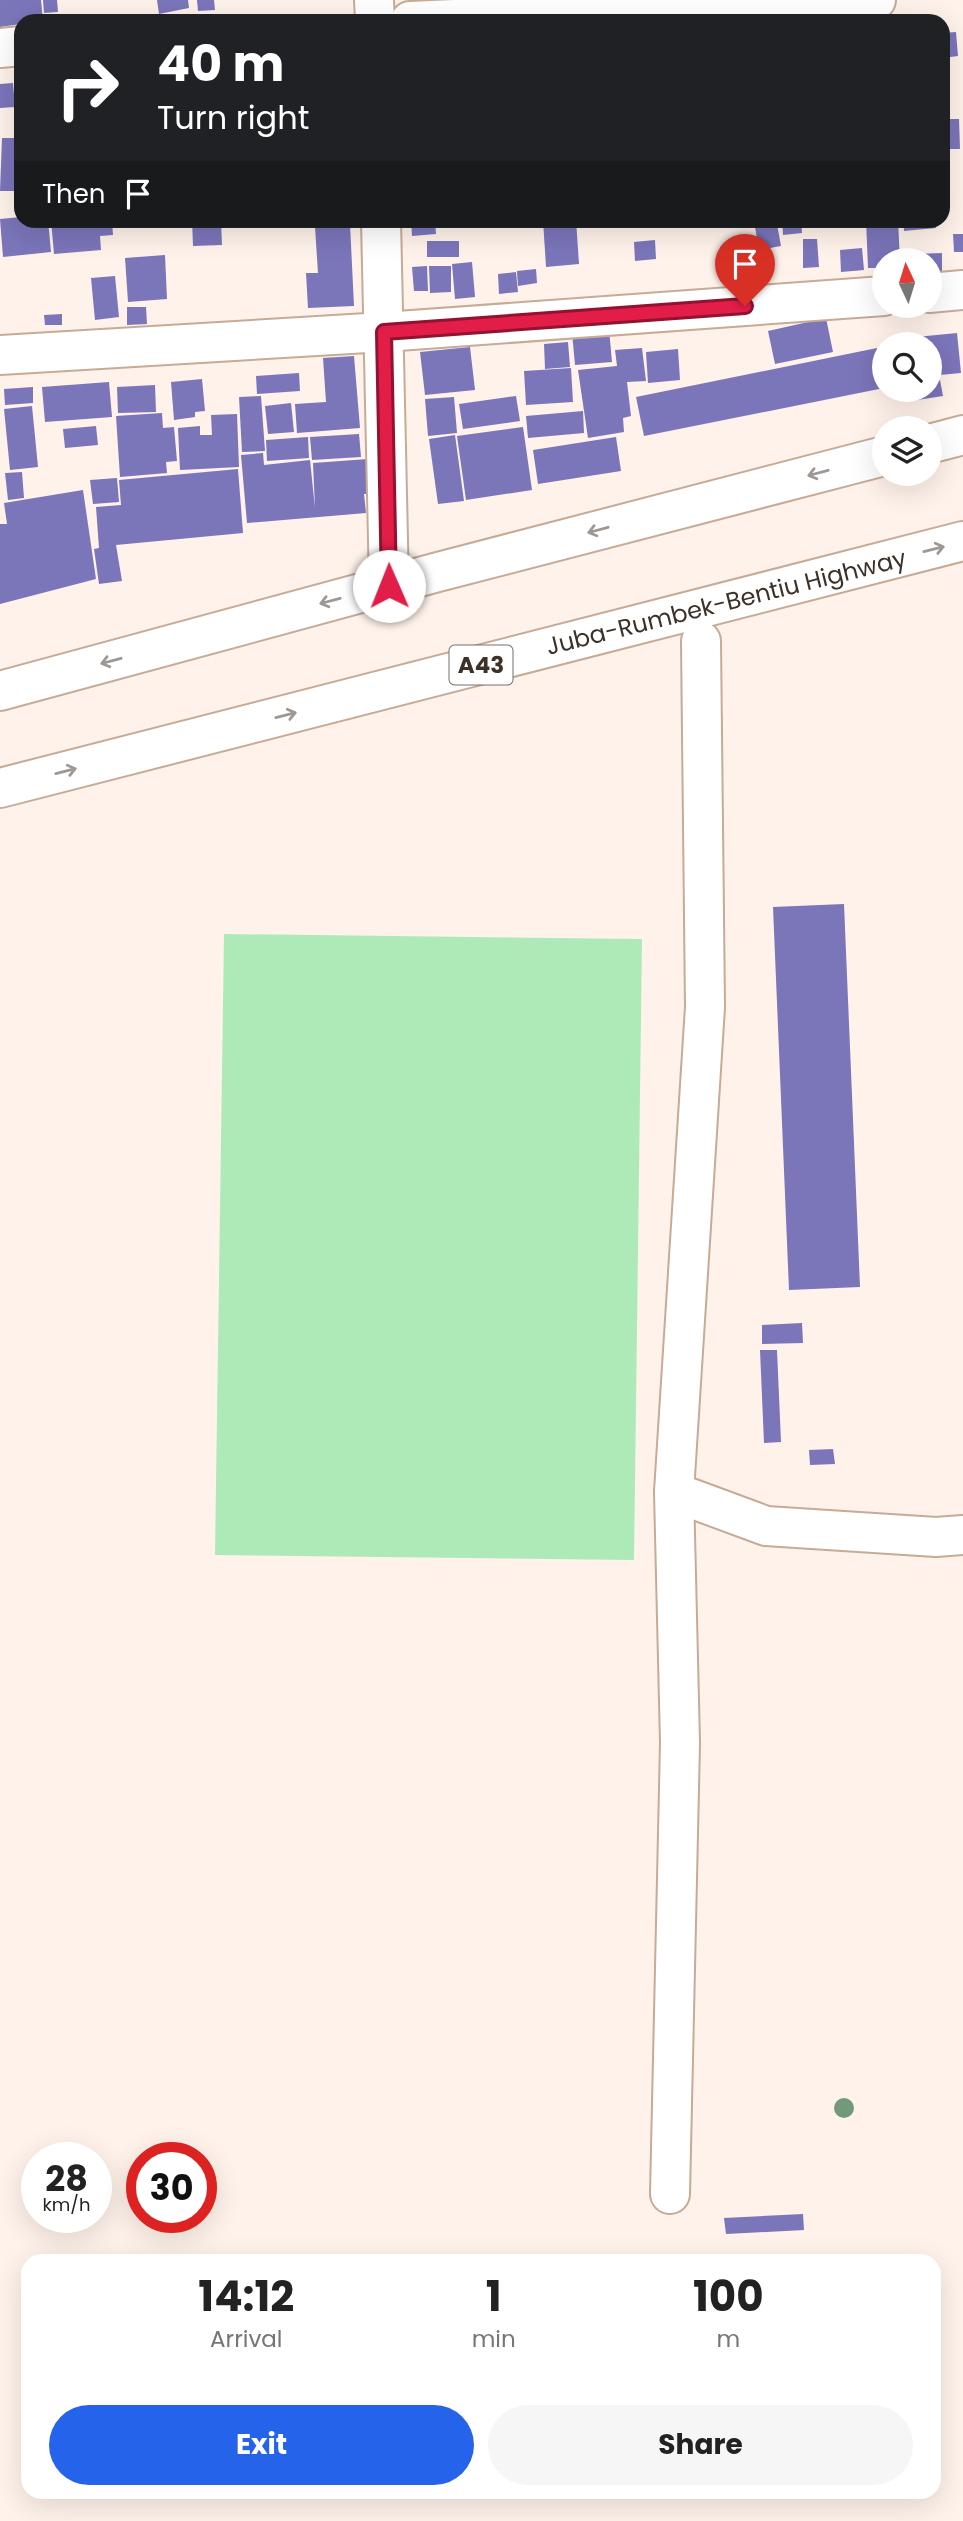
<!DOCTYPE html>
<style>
:root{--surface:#fff;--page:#f6f6f6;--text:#222;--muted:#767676;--accent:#2563eb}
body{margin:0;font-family:Poppins,sans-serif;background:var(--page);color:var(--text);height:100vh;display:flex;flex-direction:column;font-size:26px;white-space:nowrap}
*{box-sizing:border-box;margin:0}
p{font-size:23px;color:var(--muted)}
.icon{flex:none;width:38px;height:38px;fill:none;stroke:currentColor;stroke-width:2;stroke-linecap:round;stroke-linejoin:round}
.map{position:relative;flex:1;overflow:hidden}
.details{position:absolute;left:21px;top:2254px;width:920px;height:245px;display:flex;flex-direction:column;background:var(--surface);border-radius:21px;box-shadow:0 7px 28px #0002}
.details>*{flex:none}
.banner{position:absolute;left:14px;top:14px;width:936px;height:214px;border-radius:21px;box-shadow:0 7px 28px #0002;background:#202124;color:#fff;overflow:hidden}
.needle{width:46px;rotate:356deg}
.tools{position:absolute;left:872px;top:248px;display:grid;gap:14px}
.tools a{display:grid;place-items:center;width:70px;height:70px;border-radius:50%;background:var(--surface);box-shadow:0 7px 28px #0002;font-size:35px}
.speed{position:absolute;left:21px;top:2142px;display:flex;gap:14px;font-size:35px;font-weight:700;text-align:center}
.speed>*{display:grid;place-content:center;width:91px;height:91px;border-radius:50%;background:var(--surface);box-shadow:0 7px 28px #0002;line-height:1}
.speed small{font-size:18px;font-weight:400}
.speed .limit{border:10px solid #d22;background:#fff;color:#111}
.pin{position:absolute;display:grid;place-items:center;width:60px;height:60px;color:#fff;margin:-72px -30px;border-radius:50% 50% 50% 0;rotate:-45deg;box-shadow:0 0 7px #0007}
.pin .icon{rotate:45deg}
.me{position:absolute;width:77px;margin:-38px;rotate:359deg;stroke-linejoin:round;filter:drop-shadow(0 0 5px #0008)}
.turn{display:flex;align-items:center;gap:24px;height:147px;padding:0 28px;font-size:32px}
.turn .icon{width:91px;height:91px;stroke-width:2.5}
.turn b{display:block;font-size:49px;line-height:60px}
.then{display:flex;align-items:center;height:66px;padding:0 28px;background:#0003;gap:14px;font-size:26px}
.eta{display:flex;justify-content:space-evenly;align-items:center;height:119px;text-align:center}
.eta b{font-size:42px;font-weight:700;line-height:49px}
.cta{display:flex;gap:14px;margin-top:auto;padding:14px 28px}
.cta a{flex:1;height:80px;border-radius:42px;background:var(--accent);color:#fff;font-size:28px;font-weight:700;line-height:80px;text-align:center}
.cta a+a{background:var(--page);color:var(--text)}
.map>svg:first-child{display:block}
.green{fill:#aeeab7}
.building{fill:#7b75ba}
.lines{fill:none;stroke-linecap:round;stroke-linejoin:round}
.minor-casing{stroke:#c6ab97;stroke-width:42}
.highway-casing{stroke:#c6ab97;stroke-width:42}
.minor{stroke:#fff;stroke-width:38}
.highway{stroke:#fff;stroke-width:38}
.tree{fill:#72997a}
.oneway{stroke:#9e9894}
.route-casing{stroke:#92132f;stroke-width:18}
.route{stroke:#e11d48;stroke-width:12}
.labels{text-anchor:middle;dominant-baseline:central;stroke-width:5;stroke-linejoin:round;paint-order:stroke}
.shield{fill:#fff;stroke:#766f69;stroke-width:2}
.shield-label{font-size:23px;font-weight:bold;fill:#3c3129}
.street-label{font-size:24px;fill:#3c3129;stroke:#fff}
</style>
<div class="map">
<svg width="963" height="2521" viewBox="0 0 963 2521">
<rect width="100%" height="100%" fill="#fef2ea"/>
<!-- green -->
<polygon class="green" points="224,934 642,939 634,1560 215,1555"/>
<!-- building -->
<g class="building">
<polygon points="0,0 41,0 43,21 21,21 21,24 0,27"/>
<polygon points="43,0 57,0 58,12 44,13"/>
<polygon points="157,0 188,0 189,8 159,14"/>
<polygon points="197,0 214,0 215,10 198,11"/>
<polygon points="956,32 958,56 943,58 943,33"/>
<polygon points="13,83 15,107 0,108 0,84"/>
<polygon points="943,119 959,119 960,149 943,149"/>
<polygon points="2,138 21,138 21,191 0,191"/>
<polygon points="21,217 21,220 48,220 51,252 3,257 0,219"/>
<polygon points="51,220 112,220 113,235 100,236 101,250 54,254"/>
<polygon points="126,220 152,220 153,226 127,228"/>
<polygon points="192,220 221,220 222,245 193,246"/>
<polygon points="411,220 435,220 436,234 412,236"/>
<polygon points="543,220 576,220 579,264 546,267"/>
<polygon points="782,220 801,220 802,233 783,235"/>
<polygon points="866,220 898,220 900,261 884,261 884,268 868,268"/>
<polygon points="903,220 936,220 936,228 904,231"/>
<polygon points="350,224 354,306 308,308 306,273 318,273 315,227"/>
<polygon points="777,224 781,246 759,250 755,227"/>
<polygon points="953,234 963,234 963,252 954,252"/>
<polygon points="803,239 817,239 819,267 803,268"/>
<polygon points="655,240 656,259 635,261 634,242"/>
<rect x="427" y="241" width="32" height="16"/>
<polygon points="862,248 864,270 841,272 840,250"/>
<polygon points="942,253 942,276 929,277 929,261 914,261 914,254"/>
<polygon points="165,255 167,299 128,302 125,258"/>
<polygon points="472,262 475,297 455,299 452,264"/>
<polygon points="427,266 428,291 414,291 412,267"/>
<polygon points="429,266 451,266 451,292 430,293"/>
<polygon points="536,269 537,283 518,286 517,271"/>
<polygon points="516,272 518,292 499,294 498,274"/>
<polygon points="115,276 119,317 95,320 91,278"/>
<polygon points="127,307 146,307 147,324 127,325"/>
<polygon points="62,314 62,325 45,325 44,315"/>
<polygon points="826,318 833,352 775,364 768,331"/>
<polygon points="609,329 612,362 575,365 572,333"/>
<polygon points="957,333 961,373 929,376 929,345 896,345 896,339"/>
<polygon points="568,342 570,367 545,369 544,344"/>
<polygon points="470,347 475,390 425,395 420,352"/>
<polygon points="642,348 646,381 627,382 631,416 623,418 624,432 588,438 578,370 617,366 615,350"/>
<polygon points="877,348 884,388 644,436 636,397"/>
<polygon points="678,349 680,380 648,383 646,352"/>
<polygon points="354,356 360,428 297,433 295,404 326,402 323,358"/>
<polygon points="571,368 573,402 526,405 524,371"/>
<polygon points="299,373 300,391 257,394 256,376"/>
<polygon points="202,379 205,411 195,412 195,417 174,420 171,382"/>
<polygon points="940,380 943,396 911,401 909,390 929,390 929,382"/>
<polygon points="109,382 112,417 45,422 42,387"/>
<polygon points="155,385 156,412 118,413 117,387"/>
<polygon points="33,387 33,403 5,405 4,389"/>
<polygon points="261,396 265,451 242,452 239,397"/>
<polygon points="516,396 520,421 463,429 459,404"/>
<polygon points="454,397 457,433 428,436 425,399"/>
<polygon points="291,403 294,432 268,434 265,406"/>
<polygon points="32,406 38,467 10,470 4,409"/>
<polygon points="583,411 584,433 528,438 526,416"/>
<polygon points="162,413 163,428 174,427 177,461 166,462 167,473 120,477 116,416"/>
<polygon points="237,414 239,467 180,470 178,428 200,426 200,435 212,435 211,415"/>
<polygon points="96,426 98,445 65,448 63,429"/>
<polygon points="523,427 532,490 466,500 457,436"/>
<polygon points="359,434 361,457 312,460 310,437"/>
<polygon points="455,435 464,501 438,504 429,439"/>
<polygon points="308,437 309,458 267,461 266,440"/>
<polygon points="616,437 621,471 538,484 533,450"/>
<polygon points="263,453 264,465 310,460 315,508 313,463 368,459 370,494 364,494 366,513 247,523 241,455"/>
<polygon points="238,469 243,533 116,545 122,581 99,584 94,549 99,548 96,507 121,505 119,480"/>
<polygon points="22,472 24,498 8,500 5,473"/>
<polygon points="117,478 119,502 93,504 90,480"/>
<polygon points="83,490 96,579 0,604 0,524 7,524 4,503"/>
<polygon points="844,904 860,1287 789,1290 773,907"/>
<polygon points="802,1323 803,1343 762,1344 762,1325"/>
<polygon points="760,1350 777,1350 781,1442 764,1443"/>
<polygon points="833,1449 835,1464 810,1465 809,1450"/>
<polygon points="803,2214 804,2230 726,2234 724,2218"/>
</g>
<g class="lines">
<defs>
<g id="minor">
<polyline points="374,0 375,21"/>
<polyline points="410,21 876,0"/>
<polyline points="0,48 21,46"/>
<polyline points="381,220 389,586"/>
<polyline points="929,293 963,290"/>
<polyline points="0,355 384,332 884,296"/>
<polyline points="674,1492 766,1526 936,1537 963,1535"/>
<polyline points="670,2194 680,1743 674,1492 705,1007 701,641"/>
</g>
<g id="highway">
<polyline points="929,444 963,435"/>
<polyline points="0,691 438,572 884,456"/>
<polyline points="0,788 963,541"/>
</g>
</defs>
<!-- minor casing -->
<use href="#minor" class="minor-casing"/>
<!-- highway casing -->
<use href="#highway" class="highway-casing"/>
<!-- minor -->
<use href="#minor" class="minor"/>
<!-- highway -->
<use href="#highway" class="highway"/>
</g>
<!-- trees -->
<circle class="tree" cx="844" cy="2108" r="10"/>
<!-- one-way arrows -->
<defs><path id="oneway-shaft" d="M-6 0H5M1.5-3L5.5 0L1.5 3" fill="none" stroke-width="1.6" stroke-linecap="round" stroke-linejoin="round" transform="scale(1.75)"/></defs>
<g class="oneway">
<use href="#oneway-shaft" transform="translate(818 473) rotate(165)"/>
<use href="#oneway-shaft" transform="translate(598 530) rotate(165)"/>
<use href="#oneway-shaft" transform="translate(934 549) rotate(-14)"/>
<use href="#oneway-shaft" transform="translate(330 601) rotate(165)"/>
<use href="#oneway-shaft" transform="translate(111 661) rotate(165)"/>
<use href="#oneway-shaft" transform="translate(286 715) rotate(-14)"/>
<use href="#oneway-shaft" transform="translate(66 771) rotate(-14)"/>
</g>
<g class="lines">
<defs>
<polyline id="route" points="389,586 384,332 745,306"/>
</defs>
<!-- route casing -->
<use href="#route" class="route-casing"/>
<!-- route -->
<use href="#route" class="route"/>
</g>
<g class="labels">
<!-- shield labels -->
<rect class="shield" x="449.5" y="645.5" width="63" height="39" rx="5"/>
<g class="shield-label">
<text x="481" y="665">A43</text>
</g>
<!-- street labels -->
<g class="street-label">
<text transform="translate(726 602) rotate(-14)">Juba-Rumbek-Bentiu Highway</text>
</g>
</g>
</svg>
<div class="tools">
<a><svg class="needle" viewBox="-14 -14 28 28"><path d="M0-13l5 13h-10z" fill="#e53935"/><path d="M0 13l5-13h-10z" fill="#767676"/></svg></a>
<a><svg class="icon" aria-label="search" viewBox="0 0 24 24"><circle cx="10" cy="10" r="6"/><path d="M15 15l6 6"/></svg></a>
<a><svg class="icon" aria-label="layers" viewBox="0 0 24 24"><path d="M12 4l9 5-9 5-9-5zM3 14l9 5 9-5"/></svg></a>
</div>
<div class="speed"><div>28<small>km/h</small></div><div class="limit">30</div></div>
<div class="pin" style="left:745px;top:306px;background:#d93025"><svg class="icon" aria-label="arrive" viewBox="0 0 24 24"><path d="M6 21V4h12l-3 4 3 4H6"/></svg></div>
<svg class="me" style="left:389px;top:586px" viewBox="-20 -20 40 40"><circle r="19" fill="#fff"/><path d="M0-13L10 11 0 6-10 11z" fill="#e11d48"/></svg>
<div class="banner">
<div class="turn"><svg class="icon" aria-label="right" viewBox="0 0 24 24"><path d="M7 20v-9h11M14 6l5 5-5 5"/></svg><div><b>40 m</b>Turn right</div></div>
<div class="then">Then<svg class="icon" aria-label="arrive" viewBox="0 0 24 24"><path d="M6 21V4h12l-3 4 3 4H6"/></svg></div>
</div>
<section class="details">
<div class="eta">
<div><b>14:12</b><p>Arrival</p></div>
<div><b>1</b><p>min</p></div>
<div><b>100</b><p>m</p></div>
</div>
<div class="cta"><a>Exit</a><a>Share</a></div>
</section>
</div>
